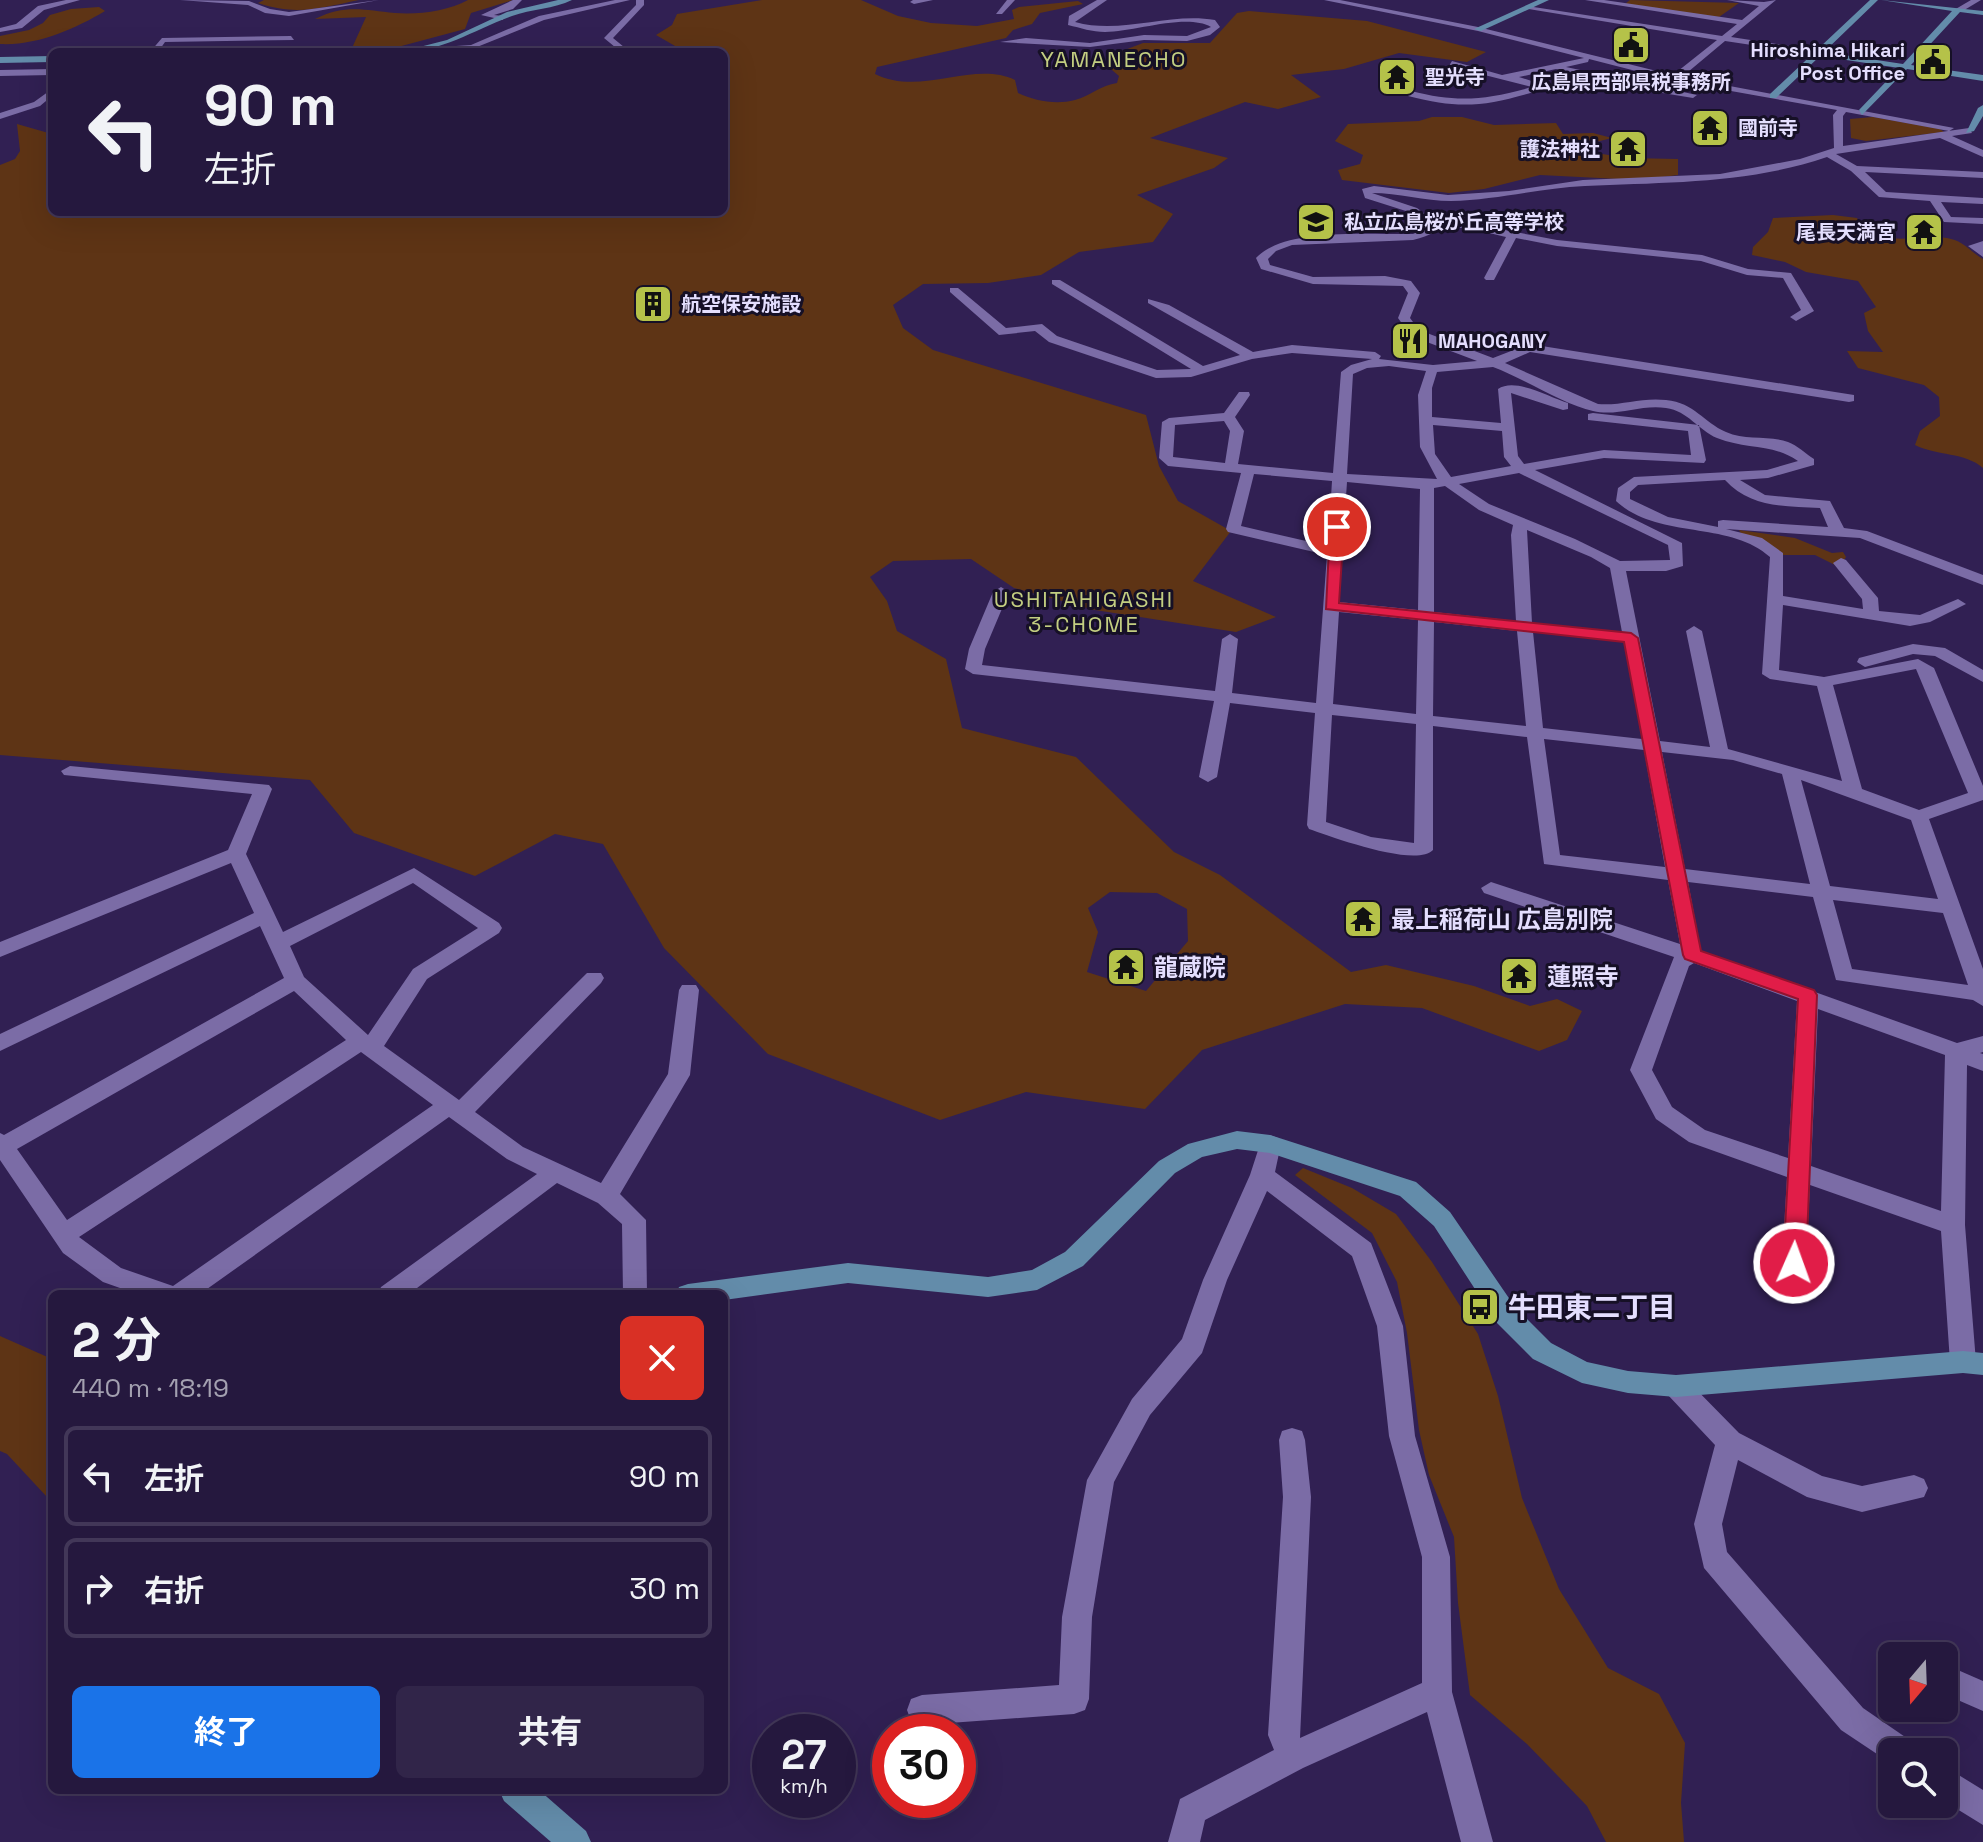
<!DOCTYPE html>
<html lang="ja">
<meta charset="utf-8">
<style>
:root{--surface:#25183e;--page:#312549;--text:#f1f3f6;--muted:#a3a0b0;--line:#423758;--accent:#1a73e8}
body{margin:0;font-family:"Space Grotesk","Noto Sans JP",sans-serif;background:var(--page);color:var(--text);height:100vh;display:flex;flex-direction:column;font-size:30px;white-space:nowrap}
*{box-sizing:border-box;margin:0}
p{font-size:26px;color:var(--muted)}
.icon{flex:none;width:44px;height:44px;fill:none;stroke:currentColor;stroke-width:2;stroke-linecap:round;stroke-linejoin:round}
.map{position:relative;flex:1;overflow:hidden}
.panel{position:absolute;left:48px;top:1290px;width:680px;height:504px;display:flex;flex-direction:column;background:var(--surface);border-radius:12px;box-shadow:0 8px 32px #0002,0 0 0 2px var(--line)}
.panel>*{flex:none}
.hud{position:absolute;left:48px;top:48px;width:680px;height:168px;border-radius:12px;box-shadow:0 8px 32px #0002,0 0 0 2px var(--line);background:#25183e;color:var(--text);overflow:hidden}
.needle{width:52px;rotate:199deg}
.buttons{position:absolute;left:1878px;top:1642px;display:grid;gap:16px}
.buttons a{display:grid;place-items:center;width:80px;height:80px;border-radius:12px;background:var(--surface);box-shadow:0 8px 32px #0002,0 0 0 2px var(--line);font-size:40px}
.speed{position:absolute;left:752px;top:1714px;display:flex;gap:16px;font-size:40px;font-weight:700;text-align:center}
.speed>*{display:grid;place-content:center;width:104px;height:104px;border-radius:50%;background:var(--surface);box-shadow:0 8px 32px #0002,0 0 0 2px var(--line);line-height:1}
.speed small{font-size:20px;font-weight:400}
.speed .limit{border:12px solid #d22;background:#fff;color:#111}
.pin{position:absolute;display:grid;place-items:center;width:68px;height:68px;color:#fff;margin:-34px;border:4px solid #fff;border-radius:50%;box-shadow:0 2px 8px #0007}
.me{position:absolute;width:88px;margin:-44px;rotate:2deg;stroke-linejoin:round;filter:drop-shadow(0 0 6px #0008)}
.turn{display:flex;align-items:center;gap:28px;height:168px;padding:0 24px;font-size:36px}
.turn .icon{width:104px;height:104px;stroke-width:2.5}
.turn b{display:block;font-size:56px;line-height:68px}
.round{display:grid;place-items:center;flex:none;width:84px;height:84px;border-radius:12px;background:var(--page)}
.summary{display:flex;align-items:center;justify-content:space-between;height:136px;padding:0 24px}
h1{font-size:48px;font-weight:700;line-height:60px}
.button{display:flex;gap:16px;margin-top:auto;padding:16px 24px}
.button a{flex:1;height:92px;border-radius:12px;background:var(--accent);color:#fff;font-size:32px;font-weight:700;line-height:92px;text-align:center}
.button a+a{background:var(--page);color:var(--text)}
ul{padding:0;list-style:none}
li{display:flex;align-items:center;gap:24px;height:100px;margin:0 16px 12px;padding:0 8px;border:4px solid var(--line);border-radius:12px}
li div{flex:1}
li b{display:block;font-size:30px}
li em{font-style:normal}
.map>svg:first-child{display:block}
.green{fill:#5e3415;fill-rule:evenodd}
.lines{fill:none;stroke-linecap:round;stroke-linejoin:round}
.street{fill:#7b6ca6;fill-rule:evenodd}
.secondary{fill:#638caa;fill-rule:evenodd}
.route{fill:#e11d48;stroke:#92132f;stroke-width:2}
.labels{text-anchor:middle;dominant-baseline:central;stroke-width:6;stroke-linejoin:round;paint-order:stroke}
.far-poi-label{font-size:20px;font-weight:bold;fill:#e4defe;stroke:#161026;text-anchor:start}
.far-neighbourhood-label{font-size:22px;letter-spacing:2px;fill:#c3ce81;stroke:#161026}
.poi-label{font-size:24px;font-weight:bold;fill:#e4defe;stroke:#161026;text-anchor:start}
.near-poi-label{font-size:28px;font-weight:bold;fill:#e4defe;stroke:#161026;text-anchor:start}
</style>
<div class="map">
<svg width="1983" height="1842" viewBox="0 0 1983 1842">
<rect width="100%" height="100%" fill="#312053"/>
<!-- green -->
<g class="green">
<path d="M264,0H359C320,8 296,16 258,3Z"/>
<path d="M468,0H513L471,13L465,29L394,48H352L366,17L315,19C345,4 364,10 395,13C418,15 448,11 468,0Z"/>
<path d="M762,0H861L898,16L931,23L977,26L1014,19L1012,10L1019,7L1078,1L1083,4L1040,13L1032,24L1013,30L1006,38L877,67L875,74C921,97 973,60 1015,80L1018,93C1035,101 1056,105 1075,100C1090,96 1101,85 1117,83L1119,76L1105,64L1109,56L1143,43H1210L1237,13L1249,11L1367,21L1486,52L1467,62L1399,53L1344,69L1291,75L1321,97L1278,109L1245,102L1150,138L1228,158L1214,168L1137,195L1173,214L1153,242L1079,252L1041,275L988,283L923,284L893,305L903,328L933,350L1146,415L1159,466L1178,501L1231,531L1193,581L1276,617L1236,632L1095,610L1014,588L971,559L893,561L870,577L887,601L897,631L946,659L962,728L1076,757L1174,852L1220,875L1351,972L1386,965L1474,986L1530,1006L1557,999L1582,1011L1567,1040L1539,1051L1422,1008L1345,1004L1202,1050L1145,1109L1026,1092L940,1120L768,1054L664,948L603,844L555,834L475,876L354,833L310,780L0,755V165L15,159L20,151L17,124L52,134V212H724V52H679L682,50L656,35L672,25L677,14ZM1110,892L1157,893L1187,909L1188,941L1146,991L1087,972L1098,932L1088,908Z"/>
<polygon points="1630,0 1739,3 1719,17 1625,4"/>
<path d="M99,7L105,11C75,29 36,46 0,44V36L29,30L43,23L50,15L71,9Z"/>
<polygon points="1432,117 1462,117 1494,125 1556,123 1563,134 1593,133 1612,138 1592,143 1583,151 1628,158 1678,159 1678,175 1639,180 1540,175 1484,189 1449,193 1342,180 1338,170 1360,164 1363,155 1335,141 1348,124 1419,121"/>
<polygon points="1873,117 1940,129 1944,132 1866,141 1851,138 1850,119"/>
<path d="M1833,215L1857,218C1875,252 1922,232 1951,239C1963,241 1972,253 1983,259V468C1965,452 1937,456 1915,445L1920,431L1940,416L1939,397L1924,385L1858,368L1847,351L1883,352L1868,331L1864,313L1876,307L1858,281L1806,272L1785,262L1752,255L1753,247L1768,232L1773,218Z"/>
<polygon points="1739,530 1795,538 1832,553 1843,552 1846,557 1839,567 1815,555 1782,555 1742,535"/>
<polygon points="1303,1168 1352,1188 1396,1214 1432,1262 1478,1334 1498,1396 1522,1498 1559,1589 1608,1668 1659,1694 1685,1743 1681,1803 1684,1842 1606,1842 1587,1806 1527,1744 1470,1695 1458,1603 1454,1537 1429,1475 1419,1430 1407,1333 1397,1282 1372,1233 1295,1175"/>
<polygon points="0,1336 52,1359 52,1497 47,1497 7,1454 0,1451"/>
</g>
<g class="lines">
<!-- street -->
<g class="street">
<polygon points="66,0 80,0 44,10 22,28 0,32 0,28 16,24 38,6"/>
<polygon points="180,0 249,1 270,9 289,12 379,0 289,16 265,13 248,5"/>
<polygon points="513,0 522,0 513,9 494,15 503,16 503,20 481,15"/>
<polygon points="615,0 630,0 544,20 472,49 426,48 471,45 539,16"/>
<polygon points="636,0 644,0 644,5 613,38 630,52 621,52 604,38 636,5"/>
<polygon points="913,0 933,0 914,4 910,2"/>
<polygon points="1007,0 1015,0 1002,14 996,14"/>
<path d="M1097,0H1107L1075,22C1122,35 1168,12 1215,20L1220,27L1210,35L1187,41L1144,40L1090,47L1000,42L1026,38L1090,43L1144,35L1187,36L1211,27C1186,13 1135,32 1105,32C1092,32 1081,28 1068,25L1069,16Z"/>
<path d="M1324,0H1340L1478,27L1673,75L1717,40L1523,8L1527,6L1722,36L1737,24L1585,0H1604L1742,20L1759,6L1727,0L1764,2L1776,0L1731,37L1815,50L1818,55L1725,41L1682,77L1954,128L1949,131L1846,112L1843,116V146L1969,128L1972,133L1952,136L1983,150V157L1940,138L1836,154L1857,166L1983,172V178L1865,172L1886,192L1983,198V204L1941,202L1951,217L1983,218V224L1944,222L1930,201L1879,197L1851,171L1827,157C1749,184 1667,182 1585,186C1540,188 1496,200 1451,201C1425,201 1398,193 1372,193L1417,208L1438,224L1468,223L1557,240L1702,255L1748,269L1791,273L1814,311L1796,321L1790,317L1801,310L1783,278L1747,275L1701,261L1557,246L1516,238L1494,280H1486L1484,278L1506,237C1487,233 1455,222 1437,231C1429,235 1422,238 1413,240L1292,245L1276,251L1268,259L1270,265L1313,277L1385,276L1411,281L1420,293L1410,318L1419,330L1493,358L1529,344L1854,395V401L1849,402L1530,352L1505,363L1598,404C1621,406 1642,397 1666,400C1695,403 1703,422 1726,432C1746,441 1768,435 1788,442C1797,445 1806,454 1814,459V465L1768,478L1740,480L1765,495L1830,501L1844,528L1867,531L1983,575V585L1860,538L1726,529L1762,538L1783,553V596L1863,609L1862,599L1833,563L1841,558L1846,560L1878,598L1879,611L1920,615L1958,599L1966,604L1930,622L1910,626L1783,605L1779,670L1824,677L1918,659L1934,668L1983,786V800L1929,819L1983,969V1006L1973,1000L1836,980L1813,897L1688,882L1701,951L1957,1043L1983,1036V1052L1980,1053L1983,1054V1071L1967,1065L1965,1225L1976,1362L1972,1370L1963,1373L1954,1370L1950,1362L1941,1231L1810,1185L1806,1263L1803,1270L1794,1273L1785,1270L1782,1263L1787,1177L1689,1142L1656,1119L1630,1070L1674,957L1484,893L1481,888L1491,882L1680,944L1668,880L1544,864L1527,737L1433,726V850C1416,868 1332,837 1309,829L1307,825L1315,713L1230,703L1217,777L1208,782L1199,777L1214,701L973,674L965,669L969,649L993,592L1001,587L1009,592L985,649L982,665L1215,691L1222,639L1230,634L1238,639L1232,693L1316,703L1327,555L1228,532L1226,529L1241,473L1168,466L1159,458L1162,422L1169,418L1224,413L1239,392H1249L1250,395L1235,417L1244,431L1238,464L1333,473L1341,372L1351,365L1372,359L1292,353L1252,359L1191,377L1156,378L1049,342L1035,331L999,335L950,292V288H958L1006,328L1042,324L1057,336L1157,370L1191,369L1052,284V280H1060L1203,366L1240,355L1148,303V299L1169,305L1253,352L1292,345L1375,352L1381,356L1379,359L1433,365L1477,361L1411,336L1398,318L1408,293L1403,286L1313,284L1261,269L1256,258C1284,227 1372,235 1413,234L1429,227L1409,212L1365,198L1362,189L1374,186L1448,195L1509,191L1583,180L1720,174L1800,159L1834,148L1833,115L1837,110L1675,81L1589,59L1588,62L1566,67L1697,95L1693,98L1620,86L1556,69L1519,77L1544,85V89C1489,105 1465,111 1408,96L1411,91C1458,103 1485,100 1532,87L1449,66L1452,61L1502,75L1584,58L1478,31ZM1389,366L1426,371L1418,395L1420,447L1437,479L1347,474L1353,374L1367,368ZM1493,367C1523,378 1565,405 1593,411C1617,417 1641,404 1666,408C1688,411 1698,430 1717,438C1747,450 1772,443 1798,461L1767,470L1634,477L1618,488L1616,501C1658,540 1729,520 1770,557L1762,674L1770,679L1817,686L1842,781L1728,749L1702,631L1694,626L1686,631L1710,747L1660,741L1626,571H1666L1683,566L1682,543L1535,470L1604,458L1704,463L1706,460L1699,425L1593,413L1588,414V420L1688,431L1691,455L1604,450L1524,464L1518,456L1511,393L1563,410L1568,409V403C1549,397 1515,377 1498,389L1501,423L1432,417V388L1437,372ZM1224,421L1230,431L1225,463L1173,457L1175,425ZM1433,425L1502,431L1504,457L1511,466L1451,477L1435,454ZM1519,473L1668,545L1670,560L1620,561L1575,539L1489,504L1459,484ZM1254,474L1332,481L1328,546L1241,526ZM1725,480C1751,508 1784,506 1820,508L1828,527L1723,520L1718,521V527L1668,517L1630,499V492L1638,485ZM1347,482L1420,489L1418,610L1339,602ZM1445,486L1479,510L1513,525L1511,535L1516,621L1434,612V488ZM1527,530L1591,557L1610,568L1622,632L1532,623ZM1339,612L1418,620L1416,714L1333,704ZM1434,622L1517,631L1526,726L1433,716ZM1533,632L1624,642L1642,739L1543,728ZM1916,669L1968,793L1919,810L1862,789L1833,685ZM1332,715L1416,724L1414,843L1371,837L1326,822ZM1544,739L1644,750L1665,867L1560,855ZM1662,752L1733,760L1782,774L1810,884L1685,869ZM1801,780L1911,820L1938,899L1830,886ZM1833,900L1943,913L1968,985L1852,969ZM1694,963L1797,1001L1788,1158L1705,1130L1672,1107L1652,1070L1689,966ZM1818,1009L1945,1055L1941,1211L1811,1166Z"/>
<polygon points="1971,0 1981,0 1961,12 1954,10"/>
<polygon points="291,36 294,40 165,42 158,52 150,52 162,38"/>
<polygon points="52,69 52,75 0,76 0,70"/>
<polygon points="52,89 52,96 40,106 0,119 0,113 34,102"/>
<polygon points="1983,241 1983,257 1968,246"/>
<polygon points="1913,644 1945,648 1983,670 1983,682 1935,656 1913,654 1865,667 1857,662 1859,658"/>
<path d="M70,766L269,785L272,789L246,854L283,932L414,868L499,923L502,928L499,933L427,979L384,1046L459,1100L587,973H601L604,978L601,983L475,1112L523,1147L601,1183L668,1074L679,990L682,985H696L699,990L690,1075L620,1194L646,1220L647,1294H623L622,1224L598,1203L557,1183L409,1294H378L381,1287L537,1174L507,1159L449,1117L200,1294H137L103,1282L63,1253L0,1160V1133L4,1135L284,978L260,926L0,1051V1034L254,913L231,863L0,957V942L228,850L252,794L64,775L61,771ZM413,883L478,928L413,969L368,1035L304,977L290,946ZM294,991L346,1040L67,1220L17,1149ZM361,1052L433,1105L173,1286L121,1268L79,1237Z"/>
<polygon points="1270,1135 1278,1138 1281,1144 1275,1172 1371,1243 1403,1326 1415,1436 1450,1557 1452,1692 1493,1842 1461,1842 1427,1712 1303,1768 1205,1820 1200,1842 1168,1842 1180,1799 1274,1750 1268,1735 1283,1497 1279,1440 1282,1431 1292,1428 1302,1431 1305,1440 1311,1497 1300,1738 1422,1683 1422,1557 1389,1436 1377,1326 1352,1256 1267,1191 1227,1280 1202,1353 1150,1415 1114,1482 1092,1617 1089,1699 1085,1710 1074,1714 922,1725 911,1721 907,1710 911,1699 922,1695 1059,1685 1062,1617 1087,1480 1132,1399 1182,1339 1203,1280 1250,1175 1262,1138"/>
<polygon points="1676,1375 1685,1378 1739,1433 1822,1476 1862,1486 1914,1475 1924,1479 1928,1488 1924,1497 1862,1512 1807,1497 1738,1460 1722,1524 1727,1552 1863,1708 1911,1741 1916,1752 1892,1752 1892,1764 1841,1730 1704,1568 1694,1524 1715,1445 1667,1394 1663,1386 1667,1378"/>
<polygon points="1944,1664 1983,1681 1983,1711 1944,1694"/>
<polygon points="1944,1766 1983,1790 1983,1825 1944,1801"/>
</g>
<!-- secondary -->
<g class="secondary">
<path d="M558,0H572C554,9 531,9 512,16C473,30 443,52 400,52L447,40L507,12Z"/>
<polygon points="1538,0 1549,0 1481,31 1474,29"/>
<polygon points="1870,0 1878,0 1824,52 1903,64 1952,11 1881,0 1983,11 1983,15 1960,12 1911,65 1983,75 1983,81 1907,69 1862,115 1859,110 1899,68 1820,56 1776,98 1770,98 1770,94"/>
<polygon points="52,56 52,62 0,63 0,57"/>
<polygon points="1983,105 1983,116 1974,131 1966,133 1978,108"/>
<polygon points="1237,1131 1270,1135 1416,1182 1450,1212 1515,1307 1551,1343 1587,1362 1628,1371 1676,1375 1963,1351 1983,1353 1983,1375 1963,1373 1676,1397 1628,1393 1582,1383 1533,1359 1497,1323 1434,1226 1400,1196 1270,1153 1237,1149 1202,1157 1175,1173 1083,1266 1037,1290 988,1297 848,1283 724,1300 724,1294 676,1294 679,1287 688,1284 848,1263 988,1277 1032,1270 1065,1252 1159,1161 1188,1144"/>
<polygon points="499,1790 539,1790 586,1831 591,1842 551,1842 504,1801"/>
</g>
</g>
<!-- route -->
<polygon class="route" points="1337,523 1344,527 1339,603 1631,633 1638,638 1701,951 1814,990 1817,995 1806,1263 1802,1269 1794,1272 1786,1269 1783,1263 1798,999 1685,959 1683,955 1624,642 1326,609 1330,527"/>
<!-- icons -->
<defs>
<symbol id="civic-square" viewBox="-11 -11 22 22"><rect x="-9" y="-9" width="18" height="18" rx="4" fill="#b5c249" stroke="#161026"/><path d="M-.6-6.5H3V-4.5H.6V-3L4-1V1h2V6H-6V1h2V-1L-.6-3ZM-1.2 2.5V6h2.4V2.5Z" fill="#111"/></symbol>
<symbol id="temple-square" viewBox="-11 -11 22 22"><rect x="-9" y="-9" width="18" height="18" rx="4" fill="#b5c249" stroke="#161026"/><path d="M0-6L5-2H3V0L6.5 2.5H4V6H1.5V3h-3V6H-4V2.5H-6.5L-3 0V-2H-5Z" fill="#111"/></symbol>
<symbol id="school-square" viewBox="-11 -11 22 22"><rect x="-9" y="-9" width="18" height="18" rx="4" fill="#b5c249" stroke="#161026"/><path d="M0-5L7-2L0 1L-7-2ZM-4 1L0 2.5L4 1V4Q0 6-4 4Z" fill="#111"/></symbol>
<symbol id="building-square" viewBox="-11 -11 22 22"><rect x="-9" y="-9" width="18" height="18" rx="4" fill="#b5c249" stroke="#161026"/><path d="M-4-6H4V6H1V3H-1V6H-4ZM-2.5-4.3h1.7v1.8h-1.7ZM.8-4.3h1.7v1.8H.8ZM-2.5-1h1.7V.8h-1.7ZM.8-1h1.7V.8H.8Z" fill="#111"/></symbol>
<symbol id="restaurant-square" viewBox="-11 -11 22 22"><rect x="-9" y="-9" width="18" height="18" rx="4" fill="#b5c249" stroke="#161026"/><path d="M-5-6h1v4h1v-4h1v4h1v-4h1v5L-1.5 .5V6h-2V.5L-5-1ZM5-6V6H3V1.5H1.5Q1.5-4 5-6Z" fill="#111"/></symbol>
<symbol id="bus-square" viewBox="-11 -11 22 22"><rect x="-9" y="-9" width="18" height="18" rx="4" fill="#b5c249" stroke="#161026"/><path d="M-5-6H5V4H4V6H2V4H-2V6H-4V4H-5ZM-3.5-4V0h7V-4ZM-3.5 1.2v1.5H-2V1.2ZM2 1.2v1.5H3.5V1.2Z" fill="#111"/></symbol>
</defs>
<g fill-rule="evenodd">
<use href="#civic-square" x="1609" y="23" width="44" height="44"/>
<use href="#civic-square" x="1911" y="40" width="44" height="44"/>
<use href="#temple-square" x="1375" y="55" width="44" height="44"/>
<use href="#temple-square" x="1688" y="106" width="44" height="44"/>
<use href="#temple-square" x="1606" y="127" width="44" height="44"/>
<use href="#school-square" x="1294" y="200" width="44" height="44"/>
<use href="#temple-square" x="1902" y="210" width="44" height="44"/>
<use href="#building-square" x="631" y="282" width="44" height="44"/>
<use href="#restaurant-square" x="1388" y="319" width="44" height="44"/>
<use href="#temple-square" x="1341" y="897" width="44" height="44"/>
<use href="#temple-square" x="1104" y="945" width="44" height="44"/>
<use href="#temple-square" x="1497" y="954" width="44" height="44"/>
<use href="#bus-square" x="1458" y="1285" width="44" height="44"/>
</g>
<g class="labels">
<!-- far-poi labels -->
<g class="far-poi-label">
<text x="1905" y="50" text-anchor="end">Hiroshima Hikari<tspan x="1905" dy="23">Post Office</tspan></text>
<text x="1425" y="77">聖光寺</text>
<text x="1631" y="82" text-anchor="middle">広島県西部県税事務所</text>
<text x="1738" y="128">國前寺</text>
<text x="1600" y="149" text-anchor="end">護法神社</text>
<text x="1344" y="222">私立広島桜が丘高等学校</text>
<text x="1896" y="232" text-anchor="end">尾長天満宮</text>
<text x="681" y="304">航空保安施設</text>
<text x="1438" y="341">MAHOGANY</text>
</g>
<!-- far-neighbourhood labels -->
<g class="far-neighbourhood-label">
<text x="1114" y="59">YAMANECHO</text>
<text x="1084" y="599">USHITAHIGASHI<tspan x="1084" dy="25">3-CHOME</tspan></text>
</g>
<!-- poi labels -->
<g class="poi-label">
<text x="1391" y="919">最上稲荷山 広島別院</text>
<text x="1154" y="967">龍蔵院</text>
<text x="1547" y="976">蓮照寺</text>
</g>
<!-- near-poi labels -->
<g class="near-poi-label">
<text x="1508" y="1307">牛田東二丁目</text>
</g>
</g>
</svg>
<div class="buttons">
<a><svg class="needle" viewBox="-14 -14 28 28"><path d="M0-13l5 13h-10z" fill="#e53935"/><path d="M0 13l5-13h-10z" fill="#a3a0b0"/></svg></a>
<a><svg class="icon" aria-label="search" viewBox="0 0 24 24"><circle cx="10" cy="10" r="6"/><path d="M15 15l6 6"/></svg></a>
</div>
<div class="speed"><div>27<small>km/h</small></div><div class="limit">30</div></div>
<div class="pin" style="left:1337px;top:527px;background:#d93025"><svg class="icon" aria-label="arrive" viewBox="0 0 24 24"><path d="M6 21V4h12l-3 4 3 4H6"/></svg></div>
<svg class="me" style="left:1794px;top:1263px" viewBox="-20 -20 40 40"><circle r="17" fill="#e11d48" stroke="#fff" stroke-width="3"/><path d="M0-11L8 9 0 5-8 9z" fill="#fff"/></svg>
<div class="hud">
<div class="turn"><svg class="icon" aria-label="left" viewBox="0 0 24 24"><path d="M17 20v-9H6M10 6l-5 5 5 5"/></svg><div><b>90 m</b>左折</div></div>
</div>
<section class="panel">
<div class="summary"><div><h1>2 分</h1><p>440 m · 18:19</p></div><a class="round" style="background:#d93025;color:#fff"><svg class="icon" aria-label="close" viewBox="0 0 24 24"><path d="M6 6l12 12M18 6L6 18"/></svg></a></div>
<ul>
<li><svg class="icon" aria-label="left" viewBox="0 0 24 24"><path d="M17 20v-9H6M10 6l-5 5 5 5"/></svg><div><b>左折</b></div><em>90 m</em></li>
<li><svg class="icon" aria-label="right" viewBox="0 0 24 24"><path d="M7 20v-9h11M14 6l5 5-5 5"/></svg><div><b>右折</b></div><em>30 m</em></li>
</ul>
<div class="button"><a>終了</a><a>共有</a></div>
</section>
</div>
